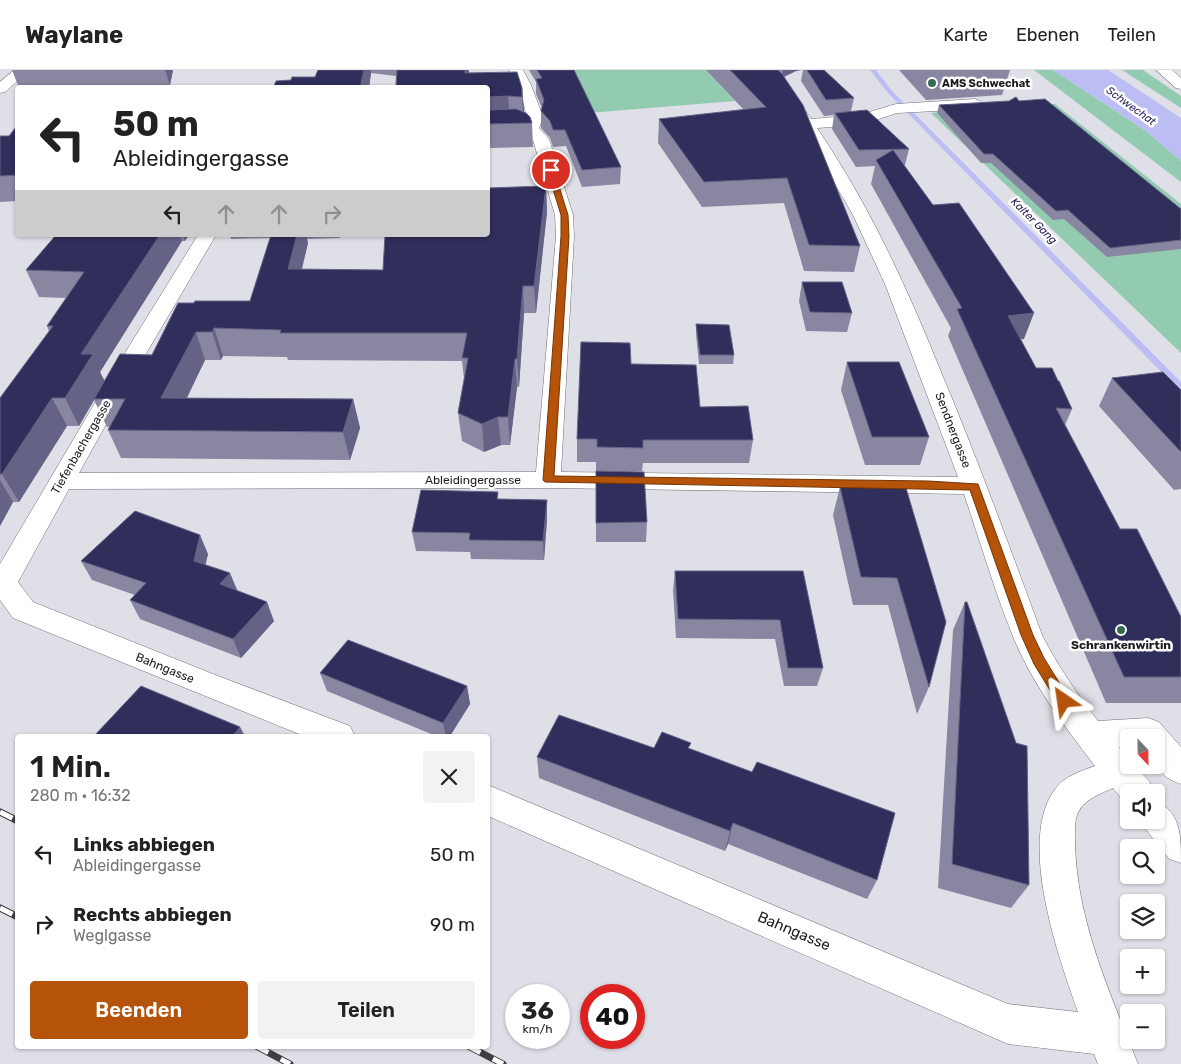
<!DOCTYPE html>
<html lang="de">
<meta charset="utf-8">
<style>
:root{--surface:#fff;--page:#f2f2f2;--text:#222;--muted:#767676;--line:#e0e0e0;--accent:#b45309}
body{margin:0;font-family:Rubik,sans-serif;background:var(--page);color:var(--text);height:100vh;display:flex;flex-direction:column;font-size:19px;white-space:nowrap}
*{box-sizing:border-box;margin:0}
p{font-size:16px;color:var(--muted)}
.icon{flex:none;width:28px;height:28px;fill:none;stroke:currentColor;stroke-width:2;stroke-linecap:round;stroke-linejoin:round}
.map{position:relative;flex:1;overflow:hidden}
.drawer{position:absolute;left:15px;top:664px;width:475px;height:315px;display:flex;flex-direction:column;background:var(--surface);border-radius:5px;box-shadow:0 1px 4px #0004}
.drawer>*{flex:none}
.guide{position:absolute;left:15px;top:15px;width:475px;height:152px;border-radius:5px;box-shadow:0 1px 4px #0004;background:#fff;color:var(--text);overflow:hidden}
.needle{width:32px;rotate:158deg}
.fabs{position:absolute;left:1120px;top:659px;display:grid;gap:10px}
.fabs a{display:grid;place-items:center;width:45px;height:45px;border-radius:5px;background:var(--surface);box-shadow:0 1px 4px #0004;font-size:25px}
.speed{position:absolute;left:505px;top:914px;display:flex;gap:10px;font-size:25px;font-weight:700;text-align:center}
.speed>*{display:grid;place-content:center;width:65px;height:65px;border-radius:50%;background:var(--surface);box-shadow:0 1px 4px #0004;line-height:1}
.speed small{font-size:12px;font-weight:400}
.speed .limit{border:8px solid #d22;background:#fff;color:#111}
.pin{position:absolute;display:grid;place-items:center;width:42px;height:42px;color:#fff;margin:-21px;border:2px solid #fff;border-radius:50%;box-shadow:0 1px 5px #0007}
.me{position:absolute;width:55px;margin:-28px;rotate:328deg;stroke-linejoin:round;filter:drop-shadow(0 0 4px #0008)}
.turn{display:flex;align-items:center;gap:18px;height:105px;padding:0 15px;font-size:22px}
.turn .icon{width:65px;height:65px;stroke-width:2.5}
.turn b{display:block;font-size:35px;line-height:42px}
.lanes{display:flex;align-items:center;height:48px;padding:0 15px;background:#0003;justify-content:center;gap:25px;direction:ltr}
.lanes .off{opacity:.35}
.round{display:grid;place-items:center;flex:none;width:52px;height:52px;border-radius:5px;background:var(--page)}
.overview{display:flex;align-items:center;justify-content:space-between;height:85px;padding:0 15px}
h1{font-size:30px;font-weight:600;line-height:38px}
.cta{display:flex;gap:10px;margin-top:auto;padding:10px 15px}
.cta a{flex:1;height:58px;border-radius:5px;background:var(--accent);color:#fff;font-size:20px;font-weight:600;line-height:58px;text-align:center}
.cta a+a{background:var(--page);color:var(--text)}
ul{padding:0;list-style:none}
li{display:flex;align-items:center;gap:15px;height:70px;padding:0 15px}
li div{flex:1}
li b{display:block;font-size:19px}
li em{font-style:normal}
header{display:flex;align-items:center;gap:30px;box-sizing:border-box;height:70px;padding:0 25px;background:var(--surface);border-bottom:1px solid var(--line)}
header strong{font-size:24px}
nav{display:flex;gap:28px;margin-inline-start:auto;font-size:18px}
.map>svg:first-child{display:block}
.green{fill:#93cbb0}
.water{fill:#bcbdf4}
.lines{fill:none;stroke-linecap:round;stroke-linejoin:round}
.stream{fill:#bcbdf4;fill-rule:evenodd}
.minor-casing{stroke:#6f7077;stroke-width:1}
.minor{fill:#fff;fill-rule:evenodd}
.rail-casing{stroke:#3f3f43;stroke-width:7}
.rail{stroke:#fff;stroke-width:5;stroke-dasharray:14;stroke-linecap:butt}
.wall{fill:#8886a1}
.shaded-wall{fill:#646385}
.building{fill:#302e5a;stroke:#646385}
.route{fill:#b45309;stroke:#753606}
.poi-dot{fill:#336b53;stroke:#fff;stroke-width:2}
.labels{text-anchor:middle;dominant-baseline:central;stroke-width:5;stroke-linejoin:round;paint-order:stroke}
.far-poi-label{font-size:11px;font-weight:bold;fill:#1d1d20;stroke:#fff;text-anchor:start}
.far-water-label{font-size:11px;font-style:italic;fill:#261c5b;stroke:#fff}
.street-label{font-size:12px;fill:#1d1d20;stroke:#fff}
.poi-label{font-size:12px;font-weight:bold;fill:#1d1d20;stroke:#fff}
.near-street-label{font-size:15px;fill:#1d1d20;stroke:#fff}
</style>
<header>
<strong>Waylane</strong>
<nav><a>Karte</a><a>Ebenen</a><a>Teilen</a></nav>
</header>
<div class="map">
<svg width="1181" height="994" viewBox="0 0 1181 994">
<rect width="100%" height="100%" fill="#dfdfe8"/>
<!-- green -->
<g class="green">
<polygon points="529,0 706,0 735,31 588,43"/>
<polygon points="1034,0 1053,0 1146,61 1181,91 1181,112"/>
<polygon points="1122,0 1143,0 1181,26 1181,38"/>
<polygon points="1055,34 1181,134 1181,283 931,43"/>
</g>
<!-- water -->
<polygon class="water" points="1053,0 1108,0 1181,48 1181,91 1146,61"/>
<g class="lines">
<!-- stream -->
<polygon class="stream" points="870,0 876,0 892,21 1181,312 1181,319 1178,319 888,23"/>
<defs>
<g id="minor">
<polygon points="14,0 30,0 5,22 0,23 0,12"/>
<path d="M509,0H523L531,15L543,47L539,58L549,69L573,145L574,166L561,402L958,407L885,214L853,145L807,66L780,25L755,0H770L791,19L811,49L859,45L896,34L975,29L980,31L983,34L980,37L975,39L897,43L860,55L817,58C868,133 905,213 939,297C976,385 1009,475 1042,565C1058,596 1077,624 1098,651L1148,648L1159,652L1181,677V714C1154,705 1156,692 1156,668H1129V677H1119L1129,688V695H1134L1149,711L1154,722H1129V734L1125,733L1113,718C1102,723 1085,729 1079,741C1074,749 1075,762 1075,771C1076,849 1110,923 1138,994H1098L1094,984L1008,974L488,746V715L1008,934L1078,942C1059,889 1016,768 1056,718C1065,706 1081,701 1095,696C1064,656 1031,612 1012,564C994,519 980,471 964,424L548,418L69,419L18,512L33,532L218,606L350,656L355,666H304L13,548L0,530V494L112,304L198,165H216L134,304L79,403L536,402L556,166L555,145L533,70L520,61L488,63V53L510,51L525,53C530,40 515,12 509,0Z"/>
<polygon points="1156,0 1172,0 1181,8 1181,19 1176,18"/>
<path d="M1156,731C1181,743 1181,765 1181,793L1169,789L1144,757L1141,750H1156Z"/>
</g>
</defs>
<!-- minor casing -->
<use href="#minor" class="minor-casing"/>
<!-- minor -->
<use href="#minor" class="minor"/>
<defs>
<g id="rail">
<polyline points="0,742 18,751"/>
<polyline points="0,838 18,847"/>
<polyline points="256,976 290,994"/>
<polyline points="468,976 503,994"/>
</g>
</defs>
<!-- rail casing -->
<use href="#rail" class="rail-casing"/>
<!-- rail -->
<use href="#rail" class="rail"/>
</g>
<!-- wall -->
<g class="wall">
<polygon points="12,0 173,0 170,15 121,18 19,18"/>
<polygon points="318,0 469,0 469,3 522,18 524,42 532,53 533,77 490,78 490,118 546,116 547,142 536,243 524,243 519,317 517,317 510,375 501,375 484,382 462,371 458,343 464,309 462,291 288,290 287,287 223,286 221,290 205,290 187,328 353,329 360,358 350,390 121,388 108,360 110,357 107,357 94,330 79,356 67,356 19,432 13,432 0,456 0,328 49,261 47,256 66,228 39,227 26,200 56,165 189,165 185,171 182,171 100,302 104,310 250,231 270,168 231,169 230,165 341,165 340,168 307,169 308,173 302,199 383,200 396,6 371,3 369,18 273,18 291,10 315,7"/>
<polygon points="529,0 574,0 621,97 620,114 582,117 566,76 553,77 550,68 541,58 541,41 542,38 536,24 536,12"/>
<polygon points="706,0 801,0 796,1 784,7 860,176 854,202 804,201 784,133 702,137 658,73 659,49 744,40"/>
<polygon points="803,0 824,0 854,28 851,41 909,79 905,95 904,95 1024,269 1020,269 1036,298 1072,339 1065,355 1120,459 1181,547 1181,633 1106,633 948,266 951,258 871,114 875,96 856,97 832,59 834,45 824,46 801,11"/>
<polygon points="899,0 1010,0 1002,25 926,30"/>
<polygon points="1019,31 1181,139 1181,179 1107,187 1064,149 1053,150 991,93 981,93 937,43 939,35"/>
<polygon points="18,57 18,131 0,132 0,66 9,66"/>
<polygon points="802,212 852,243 847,262 806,261 799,231"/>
<polygon points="696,254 734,285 733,294 699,294 696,264"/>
<polygon points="847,292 929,367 920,395 865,395 841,320"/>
<polygon points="631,294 700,337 753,370 749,393 643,393 642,401 596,401 596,392 577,392 577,369"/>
<polygon points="1112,308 1181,320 1181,419 1174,420 1099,336"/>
<polygon points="596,401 647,452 646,472 596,472"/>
<polygon points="840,417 906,418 929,617 917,644 888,535 853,535 833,445"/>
<polygon points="498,422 498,429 547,430 547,449 544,490 471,489 470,482 416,481 412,462"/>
<polygon points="208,484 205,495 274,551 241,588 140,549 130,530 135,525 92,510 81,491"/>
<polygon points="675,501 803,501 823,598 817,616 784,616 775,569 676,568 673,520"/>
<polygon points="965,532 1029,815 1011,838 938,818 953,560"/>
<polygon points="320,603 467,616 470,634 450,666 436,666 327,621"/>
<polygon points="654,678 690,679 877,810 867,829 728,774 725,781 539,708 537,687"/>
</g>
<!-- shaded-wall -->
<g class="shaded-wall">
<polygon points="165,0 173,0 170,15"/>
<polygon points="364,0 371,0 371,3 369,18 360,18"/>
<polygon points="465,0 469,0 468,18 465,3"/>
<polygon points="783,0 801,0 796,1 781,8"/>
<polygon points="522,18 524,41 523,51 522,27"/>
<polygon points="508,26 510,49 488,51 488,27"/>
<polygon points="488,54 490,78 489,126 488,127"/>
<polygon points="546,116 547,142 536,243 534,216"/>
<polygon points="160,165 180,165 182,171 100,302 105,312 94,329 94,330 79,356 65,328 81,284"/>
<polygon points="183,165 189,165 185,171"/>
<polygon points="297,165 306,165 308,173 295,226 288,199"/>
<polygon points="523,216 524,243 519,317 517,289"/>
<polygon points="1034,243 1024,269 998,272 1008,246"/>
<polygon points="214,258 223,286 221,290 212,262"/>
<polygon points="196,262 205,290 173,356 161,328"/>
<polygon points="515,289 517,317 510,375 508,347"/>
<polygon points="52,328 67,356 19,432 2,404"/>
<polygon points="353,329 360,358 350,390 343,362"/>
<polygon points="498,347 501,375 484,382 482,354"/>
<polygon points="0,410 13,432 0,456"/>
<polygon points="547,430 547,449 544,490 543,471"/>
<polygon points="200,465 208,484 202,510 194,491"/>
<polygon points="230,503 238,522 220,514"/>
<polygon points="267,532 274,551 241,588 233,569"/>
<polygon points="467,616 470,634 450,666 446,666 443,653"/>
<polygon points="240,657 245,666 233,666"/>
<polygon points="733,753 728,774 725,781 730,761"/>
</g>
<!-- building -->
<g class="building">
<polygon points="318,0 364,0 360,18 273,18 276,11 291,10 292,7 315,7"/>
<polygon points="397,0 465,0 465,3 517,2 522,18 522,27 508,26 488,27 488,18 396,18"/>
<polygon points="537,0 574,0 621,97 582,100 565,60 553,60 550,51 541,41 544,30 536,9 542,8"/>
<polygon points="730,0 778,0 782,4 803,35 860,176 809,175 787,108 704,112 659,49 766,37"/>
<polygon points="807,0 824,0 854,28 826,30"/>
<polygon points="1016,27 1019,31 1045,29 1181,139 1181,170 1110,178 1068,140 1056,141 993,84 984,84 939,35 1009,31"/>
<polygon points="516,39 526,43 530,47 532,53 488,54 488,98 488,40"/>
<polygon points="867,40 909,79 859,80 835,43"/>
<polygon points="16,57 18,57 18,105 0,106 0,66 9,66"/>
<polygon points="893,80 933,135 959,133 1034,243 1008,246 1036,298 1052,298 1058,311 1059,311 1072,339 1056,338 1120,459 1137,459 1181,547 1181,607 1124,607 957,239 962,238 876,90"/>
<polygon points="546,116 534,216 523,216 517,289 515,289 508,347 498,347 482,354 458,343 468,288 462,288 467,263 280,263 281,260 214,258 212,262 196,262 161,328 353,329 343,362 108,360 125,329 94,329 120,284 152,285 178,233 194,233 195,231 250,231 271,165 297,165 288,199 383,200 385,165 488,165 488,118"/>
<polygon points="56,165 160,165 81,284 93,284 65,328 52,328 2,404 0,404 0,328 53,256 47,256 84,202 26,200"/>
<polygon points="802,212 842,212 852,243 810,242"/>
<polygon points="696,254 729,255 734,285 700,285"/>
<polygon points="581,272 630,273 631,294 696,295 700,337 748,336 753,370 643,370 643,378 597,377 597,369 577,369"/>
<polygon points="847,292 899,292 929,367 872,367"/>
<polygon points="1163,302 1181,320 1181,382 1112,308"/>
<polygon points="596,401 644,402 647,452 596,453"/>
<polygon points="840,417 906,418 946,552 929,617 897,508 861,507"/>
<polygon points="421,420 498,422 497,429 547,430 543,471 469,470 470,463 412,462"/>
<polygon points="135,441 200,465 194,491 230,503 220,514 267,532 233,569 130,530 146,513 81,491"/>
<polygon points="675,501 803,501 823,598 788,598 780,550 678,549"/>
<polygon points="965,532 967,532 1016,673 1027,676 1029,815 952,794"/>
<polygon points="348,570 467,616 443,653 320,603"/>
<polygon points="141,616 240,657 233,666 94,666"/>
<polygon points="559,645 654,678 662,662 691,673 688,678 752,702 757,692 895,743 877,810 733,753 730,761 537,687"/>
</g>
<!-- route -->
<polygon class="route" points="551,98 554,100 568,145 569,166 554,406 928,411 978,414 1033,565 1044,588 1068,627 1070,631 1068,635 1064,636 1059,635 1034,594 1021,565 970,420 545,412 543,410 561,166 561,145 547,100"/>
<!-- markers -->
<g class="poi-dot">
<circle cx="932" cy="13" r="5"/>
<circle cx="1121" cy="560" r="5"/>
</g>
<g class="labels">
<!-- far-poi labels -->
<g class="far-poi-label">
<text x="942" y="13">AMS Schwechat</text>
</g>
<!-- far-water labels -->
<g class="far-water-label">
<text transform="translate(1131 36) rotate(36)">Schwechat</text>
<text transform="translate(1034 151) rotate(45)">Kalter Gang</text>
</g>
<!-- street labels -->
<g class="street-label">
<text transform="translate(953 360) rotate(69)">Sendnergasse</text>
<text transform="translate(81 377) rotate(-60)">Tiefenbachergasse</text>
<text x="473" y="410">Ableidingergasse</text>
<text transform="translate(165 598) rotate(22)">Bahngasse</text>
</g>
<!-- poi labels -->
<g class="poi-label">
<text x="1121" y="575">Schrankenwirtin</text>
</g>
<!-- near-street labels -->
<g class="near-street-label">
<text transform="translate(794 861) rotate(23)">Bahngasse</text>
</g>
</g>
</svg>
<div class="fabs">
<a><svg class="needle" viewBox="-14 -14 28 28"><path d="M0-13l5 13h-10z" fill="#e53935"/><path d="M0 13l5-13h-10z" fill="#767676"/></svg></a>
<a><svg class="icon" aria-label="sound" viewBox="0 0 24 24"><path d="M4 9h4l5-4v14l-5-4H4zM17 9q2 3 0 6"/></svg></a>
<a><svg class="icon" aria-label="search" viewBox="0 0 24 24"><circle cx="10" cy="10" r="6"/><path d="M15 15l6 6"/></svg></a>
<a><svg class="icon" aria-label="layers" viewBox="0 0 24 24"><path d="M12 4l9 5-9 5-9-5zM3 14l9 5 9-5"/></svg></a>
<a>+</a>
<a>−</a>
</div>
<div class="speed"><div>36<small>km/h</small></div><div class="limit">40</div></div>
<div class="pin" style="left:551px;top:100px;background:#d93025"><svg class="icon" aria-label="arrive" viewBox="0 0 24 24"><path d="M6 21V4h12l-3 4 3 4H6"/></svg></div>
<svg class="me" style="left:1064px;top:631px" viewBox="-20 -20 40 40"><path d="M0-17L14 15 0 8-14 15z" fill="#b45309" stroke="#fff" stroke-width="4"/></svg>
<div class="guide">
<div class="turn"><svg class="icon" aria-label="left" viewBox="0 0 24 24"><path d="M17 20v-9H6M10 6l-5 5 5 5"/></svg><div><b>50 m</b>Ableidingergasse</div></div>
<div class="lanes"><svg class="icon" aria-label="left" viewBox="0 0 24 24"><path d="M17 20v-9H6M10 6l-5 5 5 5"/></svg><svg class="icon off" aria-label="ahead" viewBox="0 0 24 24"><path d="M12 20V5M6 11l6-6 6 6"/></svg><svg class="icon off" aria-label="ahead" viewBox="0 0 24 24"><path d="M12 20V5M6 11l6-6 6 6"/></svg><svg class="icon off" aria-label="right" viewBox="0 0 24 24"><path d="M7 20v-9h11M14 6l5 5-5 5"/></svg></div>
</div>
<section class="drawer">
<div class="overview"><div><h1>1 Min.</h1><p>280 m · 16:32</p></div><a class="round"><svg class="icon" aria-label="close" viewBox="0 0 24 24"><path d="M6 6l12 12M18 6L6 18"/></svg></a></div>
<ul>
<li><svg class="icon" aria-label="left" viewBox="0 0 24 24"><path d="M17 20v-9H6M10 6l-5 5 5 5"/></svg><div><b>Links abbiegen</b><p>Ableidingergasse</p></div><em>50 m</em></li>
<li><svg class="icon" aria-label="right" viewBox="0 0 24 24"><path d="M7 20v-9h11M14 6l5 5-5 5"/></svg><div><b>Rechts abbiegen</b><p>Weglgasse</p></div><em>90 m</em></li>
</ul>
<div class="cta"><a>Beenden</a><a>Teilen</a></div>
</section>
</div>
